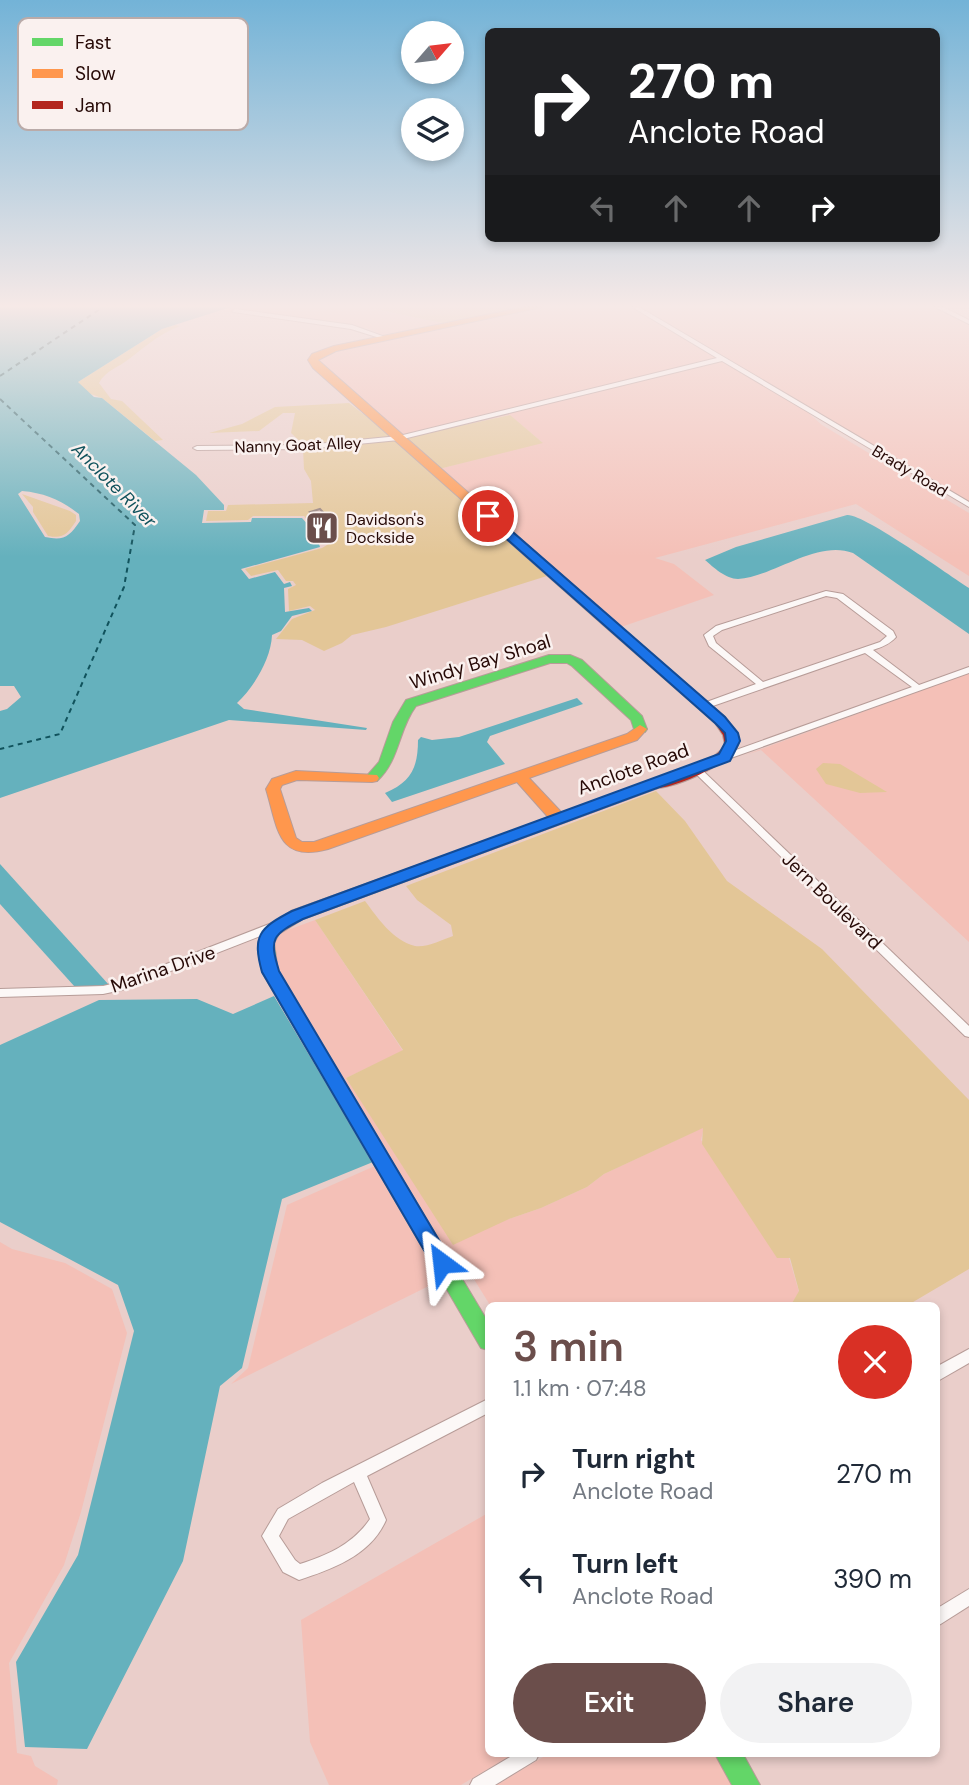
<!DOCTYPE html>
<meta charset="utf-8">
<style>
:root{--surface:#fff;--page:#f2f2f3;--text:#1f2937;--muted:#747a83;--accent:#6b4e4b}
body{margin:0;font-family:"DM Sans",sans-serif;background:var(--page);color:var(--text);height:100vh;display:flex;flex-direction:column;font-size:26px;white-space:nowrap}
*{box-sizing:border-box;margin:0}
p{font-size:23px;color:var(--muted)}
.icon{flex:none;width:38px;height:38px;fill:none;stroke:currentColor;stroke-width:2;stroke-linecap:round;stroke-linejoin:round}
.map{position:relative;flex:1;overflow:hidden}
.details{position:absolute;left:485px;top:1302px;width:455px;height:455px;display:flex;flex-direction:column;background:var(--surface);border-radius:10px;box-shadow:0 4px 10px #0003}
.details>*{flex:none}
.hud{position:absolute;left:485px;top:28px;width:455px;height:214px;border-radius:10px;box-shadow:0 4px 10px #0003;background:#202124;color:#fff;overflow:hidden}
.needle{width:46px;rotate:62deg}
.controls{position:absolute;left:401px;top:21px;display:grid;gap:14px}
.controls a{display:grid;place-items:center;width:63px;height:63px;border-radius:50%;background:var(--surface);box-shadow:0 4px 10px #0003;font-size:35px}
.pin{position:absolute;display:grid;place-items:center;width:60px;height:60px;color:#fff;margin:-30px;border:4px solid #fff;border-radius:50%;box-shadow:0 2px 7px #0007}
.me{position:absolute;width:77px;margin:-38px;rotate:330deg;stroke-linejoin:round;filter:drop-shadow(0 0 5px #0008)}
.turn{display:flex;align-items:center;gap:24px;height:147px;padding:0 28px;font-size:32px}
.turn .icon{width:91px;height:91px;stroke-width:2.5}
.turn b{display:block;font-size:49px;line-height:60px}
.lanes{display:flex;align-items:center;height:66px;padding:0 28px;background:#0003;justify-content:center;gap:35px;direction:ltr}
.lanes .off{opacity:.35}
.round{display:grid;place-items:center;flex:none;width:74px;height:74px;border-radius:37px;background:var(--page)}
.overview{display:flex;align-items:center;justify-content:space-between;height:119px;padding:0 28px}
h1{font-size:42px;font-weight:600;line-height:52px;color:var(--accent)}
.cta{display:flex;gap:14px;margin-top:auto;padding:14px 28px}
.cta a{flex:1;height:80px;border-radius:42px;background:var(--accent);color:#fff;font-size:28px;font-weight:600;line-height:80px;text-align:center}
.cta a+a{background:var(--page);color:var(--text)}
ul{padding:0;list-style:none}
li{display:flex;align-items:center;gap:21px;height:105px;padding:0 28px}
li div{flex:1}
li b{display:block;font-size:26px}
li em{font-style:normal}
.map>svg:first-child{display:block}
.built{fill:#f4c0b7}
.green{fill:#e3c697}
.water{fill:#65b1bd;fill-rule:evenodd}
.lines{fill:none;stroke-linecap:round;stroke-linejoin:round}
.ferry{stroke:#10525c;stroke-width:2;stroke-dasharray:5 4.5;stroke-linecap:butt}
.street-casing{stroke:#b79c98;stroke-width:2}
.fast-casing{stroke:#b79c98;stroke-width:2}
.slow-casing{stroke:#b79c98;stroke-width:2}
.jam-casing{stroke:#b79c98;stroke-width:2}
.street{fill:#fcf8f7;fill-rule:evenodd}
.fast{fill:#63d668;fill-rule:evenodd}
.slow{fill:#ff974d;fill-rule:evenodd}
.jam{fill:#b3261e;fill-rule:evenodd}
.wall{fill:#b49c97}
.shaded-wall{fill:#927f7b}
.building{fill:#d1b5b0;stroke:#927f7b;stroke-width:2}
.route{fill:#1a73e8;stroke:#114b97;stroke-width:2}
.labels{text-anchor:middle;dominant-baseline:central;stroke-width:5;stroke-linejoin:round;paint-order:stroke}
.far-street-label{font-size:16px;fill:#260906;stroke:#faf1ef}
.far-poi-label{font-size:16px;fill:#260906;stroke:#faf1ef;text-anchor:start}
.far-water-label{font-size:18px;font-style:italic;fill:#10525c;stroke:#faf1ef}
.street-label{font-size:19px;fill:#260906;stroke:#faf1ef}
.key{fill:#faf1ef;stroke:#baaba9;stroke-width:2}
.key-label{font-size:19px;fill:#260906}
</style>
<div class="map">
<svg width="969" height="1785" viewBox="0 0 969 1785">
<rect width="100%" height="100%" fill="#eaceca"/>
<!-- built -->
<g class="built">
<polygon points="236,307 361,307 447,324 386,336 366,328 306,322 254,313 223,312"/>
<polygon points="544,307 632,307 719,359 400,436 317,360 326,353"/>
<polygon points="639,307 934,307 969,324 969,502"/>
<polygon points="722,361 805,410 822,425 969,513 969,576 856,504 655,558 674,564 714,595 621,627 439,469 542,442 509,415 404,438"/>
<polygon points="969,673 969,942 761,750 745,755"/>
<polygon points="315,920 403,1051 346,1078 397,1154 509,1219 541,1208 587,1187 604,1174 704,1127 701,1140 789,1258 799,1292 791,1305 490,1305 467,1268 456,1273 276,970 271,952 277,934"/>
<polygon points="377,1165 443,1279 231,1384 248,1368 287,1205"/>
<polygon points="0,1242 12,1249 65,1263 112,1289 127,1333 81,1512 64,1565 9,1663 17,1753 31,1756 35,1766 58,1780 57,1785 0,1785"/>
<polygon points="488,1513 488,1754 513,1754 461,1785 329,1785 310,1742 301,1620"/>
<polygon points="548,1754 718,1754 736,1785 497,1785"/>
</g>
<!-- green -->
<g class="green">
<polygon points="365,307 531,307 447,324"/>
<path d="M175,325L180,326C159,334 146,346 129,359C118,368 106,370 99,383L111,399L122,401L163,440L155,441L102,398L88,393L78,382L162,329Z"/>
<polygon points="349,403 393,437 304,445 291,433 295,413 283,413 259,431 209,433 242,424 275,407"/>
<polygon points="510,415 543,443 439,469 404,438"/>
<polygon points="396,440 550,575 386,627 352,635 342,643 324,651 302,640 276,639 292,619 315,610 310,606 289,611 288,589 296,585 293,581 286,581 278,570 251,576 245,569 322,548 332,542 326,535 321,535 304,516 253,516 248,520 206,521 208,511 226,511 228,505 313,503 311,481 304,469 303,449"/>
<path d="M22,494L70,511L76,515V521C67,534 64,539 48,536L33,512V507Z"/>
<polygon points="823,763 840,764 887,792 860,793 826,784 816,769"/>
<path d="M656,791L685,821L727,881L822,949L969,1100V1269L908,1305H791L799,1291L790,1258H777L702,1144L703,1128L604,1174L587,1187L541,1208L509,1219L453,1245L346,1078L403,1050L315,920L365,901C377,917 393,941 415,946C426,948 442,940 453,936L451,925L417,900L406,886Z"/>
</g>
<!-- water -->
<g class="water">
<path d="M0,307H231L162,329L78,382L94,397L102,398L196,475L224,505V510H204L202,523L251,522L252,518H302L319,537L323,536L328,542L319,544L320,547L241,569L249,579L275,572L284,584L290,582L292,586L284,588L285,612L309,608L312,611L292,616L281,631L272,635C271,659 254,687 237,703L244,709L367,728L366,730L229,720L0,798V711L7,709L21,697L14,686H0ZM22,491C45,493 61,500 79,514L80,521C69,537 64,541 45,537L18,494Z"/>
<path d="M847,515C863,513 950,576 969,588V634L853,553C817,539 773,577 738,579C726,579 713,567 705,560L736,547Z"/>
<path d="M577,698L583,704L490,736L487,742L505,764L392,802L385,793C411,782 418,768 418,740L421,737L432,740L459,737Z"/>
<polygon points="0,864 109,985 75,987 0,904"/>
<polygon points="274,996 373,1162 282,1199 242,1368 220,1386 183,1561 87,1749 25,1747 16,1662 78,1555 134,1331 118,1285 0,1222 0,1045 99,1000 197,999 233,1014"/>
</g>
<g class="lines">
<!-- ferry -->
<g class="ferry">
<polyline points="0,376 103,307"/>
<polyline points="0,399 135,525 124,587 60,734 0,749"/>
</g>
<defs>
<g id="street">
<polygon points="632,307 639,307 969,502 969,507 722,361 399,440 306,449 197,450 193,448 197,446 306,445 399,436 717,358"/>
<polygon points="935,307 943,307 969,320 969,324"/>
<polygon points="235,309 352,325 388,338 383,339 351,329 233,312 232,311"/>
<path d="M826,591L843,594L893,631L896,637C890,644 882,647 873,650L919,685L969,667V673L728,759H722L720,757L722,755L912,687L865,653L707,708H701L699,706L701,704L756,684L709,646L704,635L716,626ZM826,596L837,598L887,636L880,642L763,682L716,643L713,636L722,630Z"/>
<polygon points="696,766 699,767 969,1026 969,1037 965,1036 693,771 691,769 693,767"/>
<polygon points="277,921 281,922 282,925 281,928 122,990 103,994 0,997 0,989 103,986 120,982"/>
<polygon points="969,1349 969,1363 936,1382 936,1367"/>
<path d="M488,1399V1413L367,1476L386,1520C371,1555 333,1569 299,1580L283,1572L262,1536L278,1509L322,1483ZM354,1482L370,1519C353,1544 328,1555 300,1564L295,1560L279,1536L288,1519Z"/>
<polygon points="969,1589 969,1606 936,1627 936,1609"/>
<polygon points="515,1754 539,1754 536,1760 495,1785 470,1785 473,1779"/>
</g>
<g id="fast">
<path d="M549,655H570L582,660L642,716L647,729L645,732H635L631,720L572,666L567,663H550L416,706C398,730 400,760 377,781H367L365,778L379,762L393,722L406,700Z"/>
<polygon points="273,924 281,930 274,943 278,972 488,1322 488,1350 481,1348 262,972 258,943 267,926"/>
<polygon points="715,1754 743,1754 760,1785 732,1785"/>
</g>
<g id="slow">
<polygon points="525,307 542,307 336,351 318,360 617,624 617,630 609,630 313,368 308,360 312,354 334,346"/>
<path d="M640,725L647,729L637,740L529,778L562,813L653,780L660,785L658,788L303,919L279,934H267L265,930L291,911L549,818L517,782L328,849C277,863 278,828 266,789L272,779L296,771L377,775L379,778L377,781L372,782L297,780L282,785L280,789L296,838L302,842H314L627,734Z"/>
</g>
<path id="jam" d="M613,623L617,624L725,717L739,742C735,763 667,793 648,788L646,785L648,782C672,774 710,767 725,745L723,735L715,723L609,630L607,627Z"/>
</defs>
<!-- street casing -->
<use href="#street" class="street-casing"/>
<!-- fast casing -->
<use href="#fast" class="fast-casing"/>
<!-- slow casing -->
<use href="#slow" class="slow-casing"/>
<!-- jam casing -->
<use href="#jam" class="jam-casing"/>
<!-- street -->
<use href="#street" class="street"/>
<!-- fast -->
<use href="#fast" class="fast"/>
<!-- slow -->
<use href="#slow" class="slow"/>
<!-- jam -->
<use href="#jam" class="jam"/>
</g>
<!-- wall -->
<polygon class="wall" points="310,512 333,523 333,531 320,535 310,524"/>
<!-- shaded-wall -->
<polygon class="shaded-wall" points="333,523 333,531 320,535 319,526"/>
<!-- building -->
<polygon class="building" points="320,509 333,523 319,526 309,516 313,515 310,512"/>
<!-- sky -->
<linearGradient id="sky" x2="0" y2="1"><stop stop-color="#73b3d7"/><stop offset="0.55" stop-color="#f6e9e7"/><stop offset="1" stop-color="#f6e9e7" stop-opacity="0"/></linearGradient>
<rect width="969" height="557" fill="url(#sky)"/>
<!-- route -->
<path class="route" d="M484,514H492L725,717L738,733L740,741L730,761L303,919C272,935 269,938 279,971L449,1257L452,1263L449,1269L442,1272L435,1269L262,972C252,936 259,928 292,911L719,754L726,741L725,733L715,723L484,519Z"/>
<!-- icons -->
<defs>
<symbol id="restaurant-square" viewBox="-11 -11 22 22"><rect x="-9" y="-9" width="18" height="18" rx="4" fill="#6b4e4b" stroke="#faf1ef"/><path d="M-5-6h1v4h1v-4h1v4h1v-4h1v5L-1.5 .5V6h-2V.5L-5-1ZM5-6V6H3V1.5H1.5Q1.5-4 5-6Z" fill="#fff"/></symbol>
</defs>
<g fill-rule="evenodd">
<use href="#restaurant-square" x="303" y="509" width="38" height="38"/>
</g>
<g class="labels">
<!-- far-street labels -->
<g class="far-street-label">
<text transform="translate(298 445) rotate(-2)">Nanny Goat Alley</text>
<text transform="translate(910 471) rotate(31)">Brady Road</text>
</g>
<!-- far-poi labels -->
<g class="far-poi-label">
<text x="346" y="519">Davidson's<tspan x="346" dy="18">Dockside</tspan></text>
</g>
<!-- far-water labels -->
<g class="far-water-label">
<text transform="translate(114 485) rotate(45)">Anclote River</text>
</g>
<!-- street labels -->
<g class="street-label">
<text transform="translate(480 662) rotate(-17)">Windy Bay Shoal</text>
<text transform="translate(633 769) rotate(-20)">Anclote Road</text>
<text transform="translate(832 901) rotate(44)">Jern Boulevard</text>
<text transform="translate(163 969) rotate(-19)">Marina Drive</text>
</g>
</g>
<!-- legend -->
<rect x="18" y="18" width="230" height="112" rx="10" class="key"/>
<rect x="32" y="38" width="31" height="8" fill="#63d668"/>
<rect x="32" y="69" width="31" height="9" fill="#ff974d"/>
<rect x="32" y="101" width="31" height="8" fill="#b3261e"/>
<g class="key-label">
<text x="75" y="49">Fast</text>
<text x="75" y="80">Slow</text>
<text x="75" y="112">Jam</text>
</g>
</svg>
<div class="controls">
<a><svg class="needle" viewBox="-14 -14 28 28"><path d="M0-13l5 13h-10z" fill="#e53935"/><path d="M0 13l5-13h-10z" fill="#747a83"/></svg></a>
<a><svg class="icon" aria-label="layers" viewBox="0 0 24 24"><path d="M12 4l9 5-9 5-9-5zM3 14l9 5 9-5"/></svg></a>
</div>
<div class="pin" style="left:488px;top:516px;background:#d93025"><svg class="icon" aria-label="arrive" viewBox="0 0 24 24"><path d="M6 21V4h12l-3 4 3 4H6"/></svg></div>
<svg class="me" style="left:442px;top:1263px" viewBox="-20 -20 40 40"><path d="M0-17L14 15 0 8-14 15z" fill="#1a73e8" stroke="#fff" stroke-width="4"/></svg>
<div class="hud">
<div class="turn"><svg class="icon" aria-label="right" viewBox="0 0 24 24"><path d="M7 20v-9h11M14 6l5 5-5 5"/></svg><div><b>270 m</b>Anclote Road</div></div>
<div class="lanes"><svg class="icon off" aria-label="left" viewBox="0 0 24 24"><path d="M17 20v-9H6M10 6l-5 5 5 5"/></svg><svg class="icon off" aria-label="ahead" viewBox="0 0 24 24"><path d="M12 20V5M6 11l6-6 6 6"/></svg><svg class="icon off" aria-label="ahead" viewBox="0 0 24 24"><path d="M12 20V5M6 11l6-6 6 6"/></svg><svg class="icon" aria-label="right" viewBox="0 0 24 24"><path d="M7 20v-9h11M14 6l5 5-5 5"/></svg></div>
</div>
<section class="details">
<div class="overview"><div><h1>3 min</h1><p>1.1 km · 07:48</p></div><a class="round" style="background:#d93025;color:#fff"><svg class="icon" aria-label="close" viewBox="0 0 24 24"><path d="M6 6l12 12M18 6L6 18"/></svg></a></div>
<ul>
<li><svg class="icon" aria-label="right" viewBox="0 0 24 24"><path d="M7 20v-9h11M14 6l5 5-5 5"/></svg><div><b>Turn right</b><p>Anclote Road</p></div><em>270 m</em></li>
<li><svg class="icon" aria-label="left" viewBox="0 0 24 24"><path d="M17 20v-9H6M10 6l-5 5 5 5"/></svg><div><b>Turn left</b><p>Anclote Road</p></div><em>390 m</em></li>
</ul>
<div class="cta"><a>Exit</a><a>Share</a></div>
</section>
</div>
